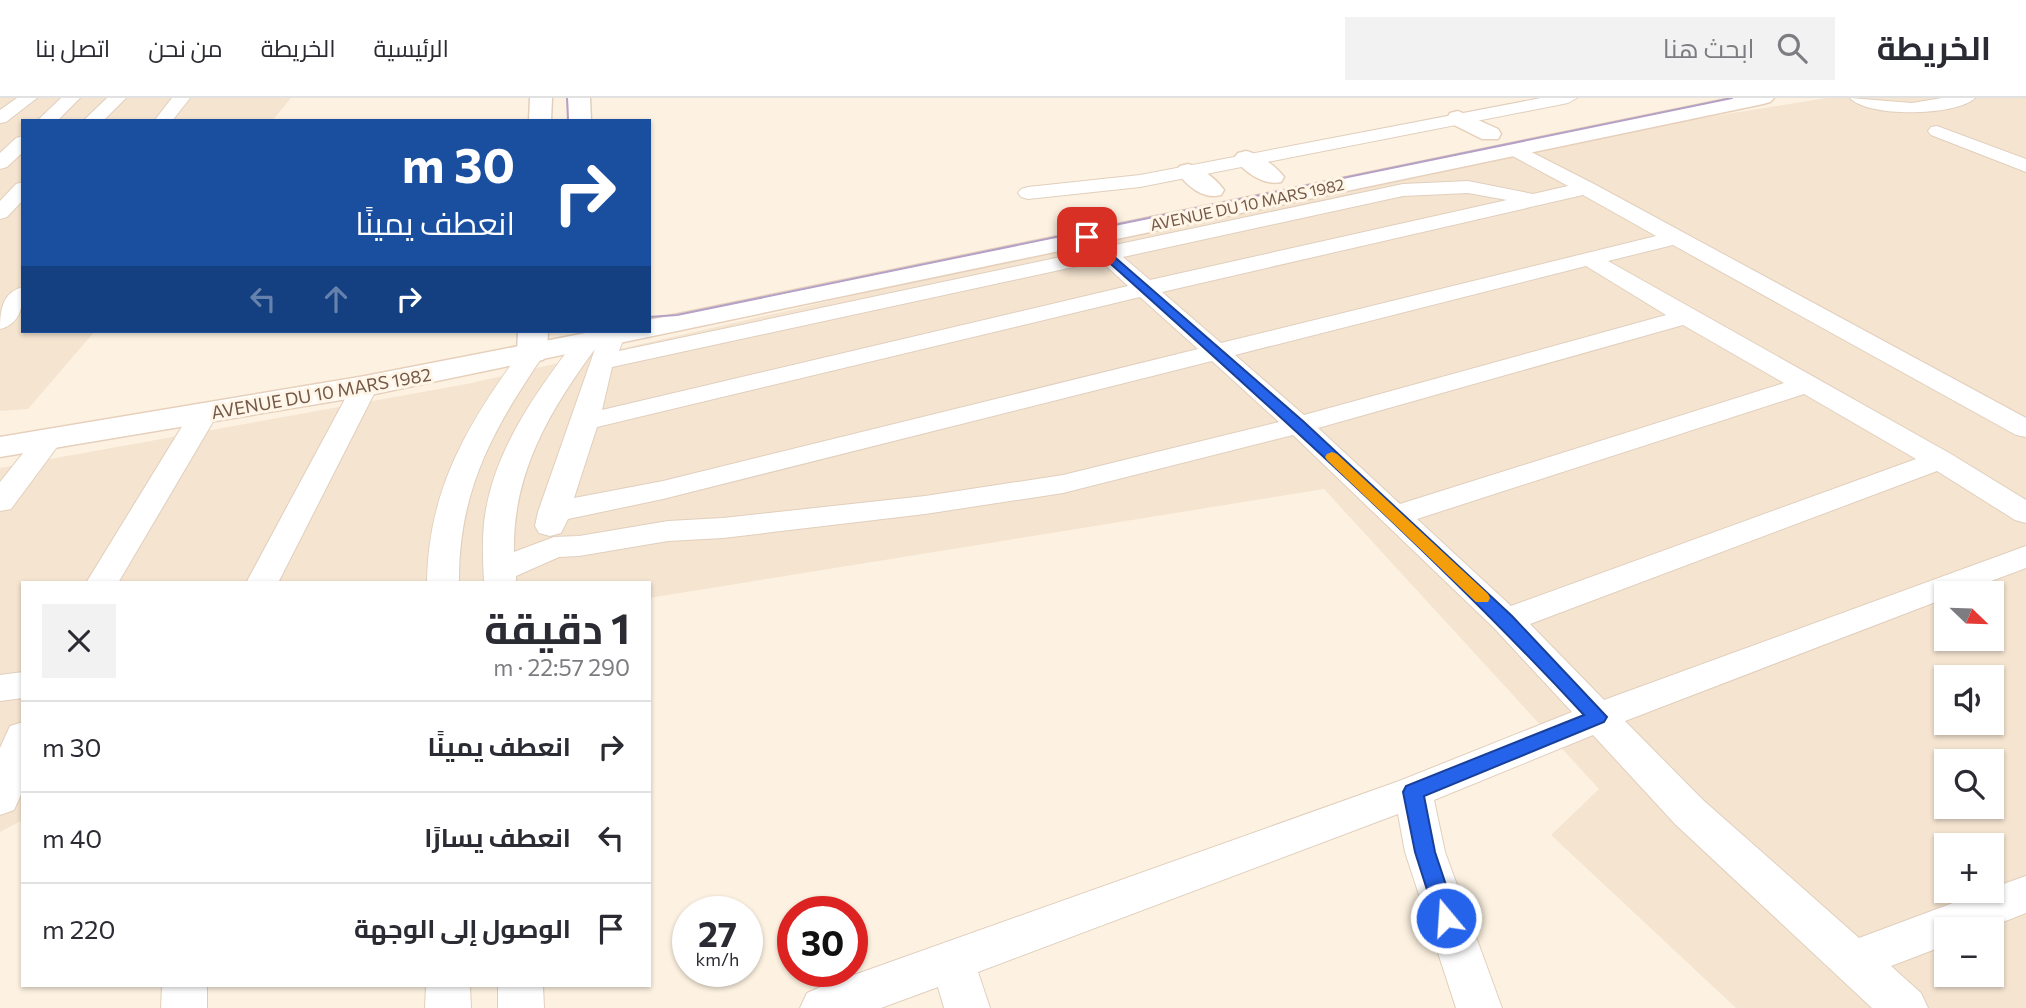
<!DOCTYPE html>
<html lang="ar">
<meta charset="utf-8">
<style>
:root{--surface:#fff;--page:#f2f2f3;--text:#2b2b33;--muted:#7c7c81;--line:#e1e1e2}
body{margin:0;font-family:Commissioner,Cairo,sans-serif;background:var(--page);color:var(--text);direction:rtl;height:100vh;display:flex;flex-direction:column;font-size:26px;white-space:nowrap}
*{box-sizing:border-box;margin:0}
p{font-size:23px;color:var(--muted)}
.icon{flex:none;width:38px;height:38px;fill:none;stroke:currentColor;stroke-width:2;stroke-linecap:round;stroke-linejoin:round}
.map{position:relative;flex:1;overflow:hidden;direction:ltr}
.panel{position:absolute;left:21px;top:483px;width:630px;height:406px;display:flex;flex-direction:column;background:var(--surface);border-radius:0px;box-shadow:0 2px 5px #0004;direction:rtl}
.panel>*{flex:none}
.hud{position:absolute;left:21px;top:21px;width:630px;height:214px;border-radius:0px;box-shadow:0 2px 5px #0004;direction:rtl;background:#1a4fa0;color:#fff;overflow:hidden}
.needle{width:46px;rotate:113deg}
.controls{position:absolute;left:1934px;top:483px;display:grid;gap:14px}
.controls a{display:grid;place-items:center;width:70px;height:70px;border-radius:0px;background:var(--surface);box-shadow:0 2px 5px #0004;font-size:35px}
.speed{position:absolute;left:672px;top:798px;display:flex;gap:14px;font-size:35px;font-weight:700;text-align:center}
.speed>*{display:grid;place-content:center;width:91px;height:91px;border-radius:50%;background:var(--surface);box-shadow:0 2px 5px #0004;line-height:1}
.speed small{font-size:18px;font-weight:400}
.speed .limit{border:10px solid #d22;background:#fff;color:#111}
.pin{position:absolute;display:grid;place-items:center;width:60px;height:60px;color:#fff;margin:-30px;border-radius:14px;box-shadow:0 4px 10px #0006}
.me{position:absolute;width:77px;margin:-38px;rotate:342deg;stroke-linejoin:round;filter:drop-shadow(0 0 5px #0008)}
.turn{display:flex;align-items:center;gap:24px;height:147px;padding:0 21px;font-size:32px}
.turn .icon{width:91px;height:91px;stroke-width:2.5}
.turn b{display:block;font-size:49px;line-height:60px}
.lanes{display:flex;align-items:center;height:66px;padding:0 21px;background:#0003;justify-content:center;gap:35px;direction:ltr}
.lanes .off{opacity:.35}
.round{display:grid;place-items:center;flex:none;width:74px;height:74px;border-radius:0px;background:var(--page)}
.summary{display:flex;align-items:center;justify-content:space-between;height:119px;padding:0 21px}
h1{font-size:42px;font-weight:700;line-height:52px}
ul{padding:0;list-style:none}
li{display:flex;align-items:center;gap:21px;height:91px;padding:0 21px;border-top:2px solid var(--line)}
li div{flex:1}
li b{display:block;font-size:26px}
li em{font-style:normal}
header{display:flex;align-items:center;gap:42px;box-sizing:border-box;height:98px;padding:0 35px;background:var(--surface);border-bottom:2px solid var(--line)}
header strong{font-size:33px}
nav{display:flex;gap:38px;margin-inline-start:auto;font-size:24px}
.search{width:490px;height:63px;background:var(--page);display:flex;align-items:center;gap:18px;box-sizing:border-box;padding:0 24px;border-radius:0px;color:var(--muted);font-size:26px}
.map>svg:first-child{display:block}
.residential{fill:#f4e4d0;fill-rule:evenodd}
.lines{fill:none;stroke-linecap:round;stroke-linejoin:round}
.minor-casing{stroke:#e1cfbd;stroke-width:2}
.tertiary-casing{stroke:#e1cfbd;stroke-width:3}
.secondary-casing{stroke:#e6d0bb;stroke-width:3}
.minor{fill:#fff;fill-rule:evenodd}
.tertiary{fill:#fff;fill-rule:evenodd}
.secondary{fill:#fff;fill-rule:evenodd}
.tram{stroke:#b5a0c6;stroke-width:2}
.route{fill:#2563eb;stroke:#184099;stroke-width:2}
.slow{fill:#f59e0b}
.labels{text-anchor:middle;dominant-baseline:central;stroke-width:6;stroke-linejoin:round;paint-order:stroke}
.far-street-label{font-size:16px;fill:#745848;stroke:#fff6e8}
.street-label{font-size:18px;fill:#745848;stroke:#fff6e8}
</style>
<header>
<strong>الخريطة</strong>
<div class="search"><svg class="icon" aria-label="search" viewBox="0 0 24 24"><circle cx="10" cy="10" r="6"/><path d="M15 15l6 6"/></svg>ابحث هنا</div>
<nav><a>الرئيسية</a><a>الخريطة</a><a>من نحن</a><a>اتصل بنا</a></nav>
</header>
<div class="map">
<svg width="2026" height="910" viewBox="0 0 2026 910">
<rect width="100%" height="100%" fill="#fdf2e1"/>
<!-- residential -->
<g class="residential">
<polygon points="0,0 291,0 272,23 23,23 23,233 95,233 28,311 0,313"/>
<path d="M1827,0H2026V910H1736L1551,737L1599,691L1324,391L649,500V485H23V722L0,734V370L467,286L1559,36L1570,41ZM1946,495H1992V541H1946ZM1946,579H1992V625H1946ZM1946,663H1992V709H1946ZM1946,747H1992V793H1946ZM1946,831H1992V877H1946Z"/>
</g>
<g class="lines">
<defs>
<g id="minor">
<polygon points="17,0 37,0 6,24 0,25 0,12"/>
<polygon points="61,0 80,0 57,23 37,23"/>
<polygon points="107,0 126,0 103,23 83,23"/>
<polygon points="172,0 190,0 172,23 154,23"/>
<polygon points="1541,0 1577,0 1568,5 1140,89 1028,101 1021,99 1018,95 1021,91 1028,89 1140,77"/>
<path d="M1850,0L1912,5L1942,0H1975C1957,18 1868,20 1850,0Z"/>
<polygon points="1937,28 2026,61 2026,74 1931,37 1928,33 1931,29"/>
<polygon points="23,38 23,54 7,69 0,71 0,55 16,40"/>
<path d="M1514,45L1594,86L2026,320V339L2016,337L1673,147L1608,163L1951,356L2026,402V425L2015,422L1937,373L1530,526L1604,602L2026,448V470L1959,495H1946V500L1625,623L1703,702L1859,840L1985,793H1992V790L2026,778V815L1985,831H1946V847L1891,868L1921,895L1928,910H1872L1675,726L1593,637L1434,702L1445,754L1502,910H1456L1405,754L1398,716L978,874L990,910H944L938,889L881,910H800L807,895L823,888L1399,683L1572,614L1494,530L1293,337L1063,395L925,416L723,440L668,443L579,458L559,459L516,478V485H484C483,465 482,445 484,425C492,354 536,294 578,239L587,237L596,239L599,243L610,238L619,240L622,245L619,253L1089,153L1076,139L1079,134C1094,131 1100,139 1110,148L1403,86L1468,83L1533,96L1568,88L1507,55L1505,51ZM1468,95L1507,102L1150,182L1123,159L1403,98ZM1583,97L1656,138L1221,245L1162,194ZM1101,163L1128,188L602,312L612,269ZM1586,168L1666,217L1304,317L1235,257ZM1140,199L1198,251L663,383L574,400L597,329ZM1683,227L1784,285L1400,406L1318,330ZM595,251L538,414L535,428L539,435L550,438L561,435L568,421L663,401L1212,263L1279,324L1063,377L925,398L723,420L668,423L579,438L554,439L514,454C512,376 550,312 595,251ZM1804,296L1916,361L1511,508L1417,421Z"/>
<polygon points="23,84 23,102 7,119 0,121 0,103 16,86"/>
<path d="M23,189C23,207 21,226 0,231C0,213 2,194 23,189Z"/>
<path d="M532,247L541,250L545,255C494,329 458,392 459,485H427C428,390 469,324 523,250Z"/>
<polygon points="365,280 374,282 378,288 278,485 246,485 352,288 356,282"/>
<polygon points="203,309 213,311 217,317 118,485 86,485 189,317 193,311"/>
<polygon points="49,333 59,335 63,341 11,411 0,413 0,384 39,335"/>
<polygon points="23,574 23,600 0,603 0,577"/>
<polygon points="23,624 23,692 14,712 0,717 0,650 10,628"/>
<polygon points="162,887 207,887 207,910 161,910"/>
<polygon points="426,887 470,887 471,910 425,910"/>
<polygon points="498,887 543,887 544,910 498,910"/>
</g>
<g id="tertiary">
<polygon points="530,0 552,0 551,23 529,23"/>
<polygon points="568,0 590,0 591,23 569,23"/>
<polygon points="518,233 548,233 547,255 543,262 532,264 521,262 517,255"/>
</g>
<g id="secondary">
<polygon points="1732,0 1774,0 1770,4 1763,6 365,298 0,359 0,339 365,278 596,233 649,233 649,222"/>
<polygon points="1458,13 1498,31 1501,36 1498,41 1482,41 1450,25 1447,20 1450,15"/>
<path d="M1246,53C1259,56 1276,68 1284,79L1281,84C1264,88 1244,74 1234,60L1238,55Z"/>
<path d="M1188,66C1201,69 1216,81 1224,92L1221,97C1203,102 1186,87 1176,73L1180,68Z"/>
</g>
</defs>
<!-- minor casing -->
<use href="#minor" class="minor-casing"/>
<!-- tertiary casing -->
<use href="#tertiary" class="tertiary-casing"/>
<!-- secondary casing -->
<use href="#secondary" class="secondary-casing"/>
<!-- minor -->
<use href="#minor" class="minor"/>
<!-- tertiary -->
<use href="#tertiary" class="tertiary"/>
<!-- secondary -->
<use href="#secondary" class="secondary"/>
<!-- tram -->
<g class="tram">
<polyline points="567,0 568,23"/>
<polyline points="649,219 677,217 1732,0"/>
</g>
</g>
<!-- route -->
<path class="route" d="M1087,135L1304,324L1512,518L1607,619L1604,624L1424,698L1435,754L1457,820L1454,827L1446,829L1439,827L1436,820L1415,754L1403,694L1406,688L1584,617C1427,448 1255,295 1083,141V136Z"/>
<!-- slow -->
<polygon class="slow" points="1332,354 1337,356 1488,496 1490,500 1488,504 1476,504 1327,362 1325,359 1327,356"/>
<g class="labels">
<!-- far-street labels -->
<g class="far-street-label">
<text transform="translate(1247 106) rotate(-12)">AVENUE DU 10 MARS 1982</text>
</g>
<!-- street labels -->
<g class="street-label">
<text transform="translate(321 295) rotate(-10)">AVENUE DU 10 MARS 1982</text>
</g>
</g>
</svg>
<div class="controls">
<a><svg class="needle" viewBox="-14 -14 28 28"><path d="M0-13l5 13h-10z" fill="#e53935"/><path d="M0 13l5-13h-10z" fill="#7c7c81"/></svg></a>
<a><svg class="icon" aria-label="sound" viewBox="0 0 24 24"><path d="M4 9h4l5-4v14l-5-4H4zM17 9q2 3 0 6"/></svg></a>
<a><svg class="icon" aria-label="search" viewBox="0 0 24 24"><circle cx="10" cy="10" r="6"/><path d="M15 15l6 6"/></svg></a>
<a>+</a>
<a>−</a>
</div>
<div class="speed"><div>27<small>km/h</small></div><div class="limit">30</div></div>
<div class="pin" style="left:1087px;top:139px;background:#d93025"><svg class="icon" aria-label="arrive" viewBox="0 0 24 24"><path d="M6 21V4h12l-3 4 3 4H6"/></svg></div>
<svg class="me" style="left:1446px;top:820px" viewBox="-20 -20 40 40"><circle r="17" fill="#2563eb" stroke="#fff" stroke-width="3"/><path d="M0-11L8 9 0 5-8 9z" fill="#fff"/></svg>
<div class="hud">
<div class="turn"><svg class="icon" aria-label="right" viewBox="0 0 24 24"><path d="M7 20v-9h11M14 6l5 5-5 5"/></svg><div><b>30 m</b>انعطف يمينًا</div></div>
<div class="lanes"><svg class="icon off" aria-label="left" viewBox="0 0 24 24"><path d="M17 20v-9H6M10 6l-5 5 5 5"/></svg><svg class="icon off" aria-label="ahead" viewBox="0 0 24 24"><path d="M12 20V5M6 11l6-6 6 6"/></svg><svg class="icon" aria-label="right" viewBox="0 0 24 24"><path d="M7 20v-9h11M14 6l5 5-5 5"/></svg></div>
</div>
<section class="panel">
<div class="summary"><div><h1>1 دقيقة</h1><p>290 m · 22:57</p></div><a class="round"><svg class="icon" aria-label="close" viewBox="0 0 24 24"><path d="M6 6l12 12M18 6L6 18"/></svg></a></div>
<ul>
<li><svg class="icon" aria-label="right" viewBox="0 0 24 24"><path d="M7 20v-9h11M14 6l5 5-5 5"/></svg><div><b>انعطف يمينًا</b></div><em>30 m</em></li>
<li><svg class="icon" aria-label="left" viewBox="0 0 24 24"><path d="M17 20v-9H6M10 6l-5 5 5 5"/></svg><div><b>انعطف يسارًا</b></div><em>40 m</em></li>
<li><svg class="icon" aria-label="arrive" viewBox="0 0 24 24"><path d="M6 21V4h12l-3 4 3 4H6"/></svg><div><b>الوصول إلى الوجهة</b></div><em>220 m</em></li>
</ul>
</section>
</div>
